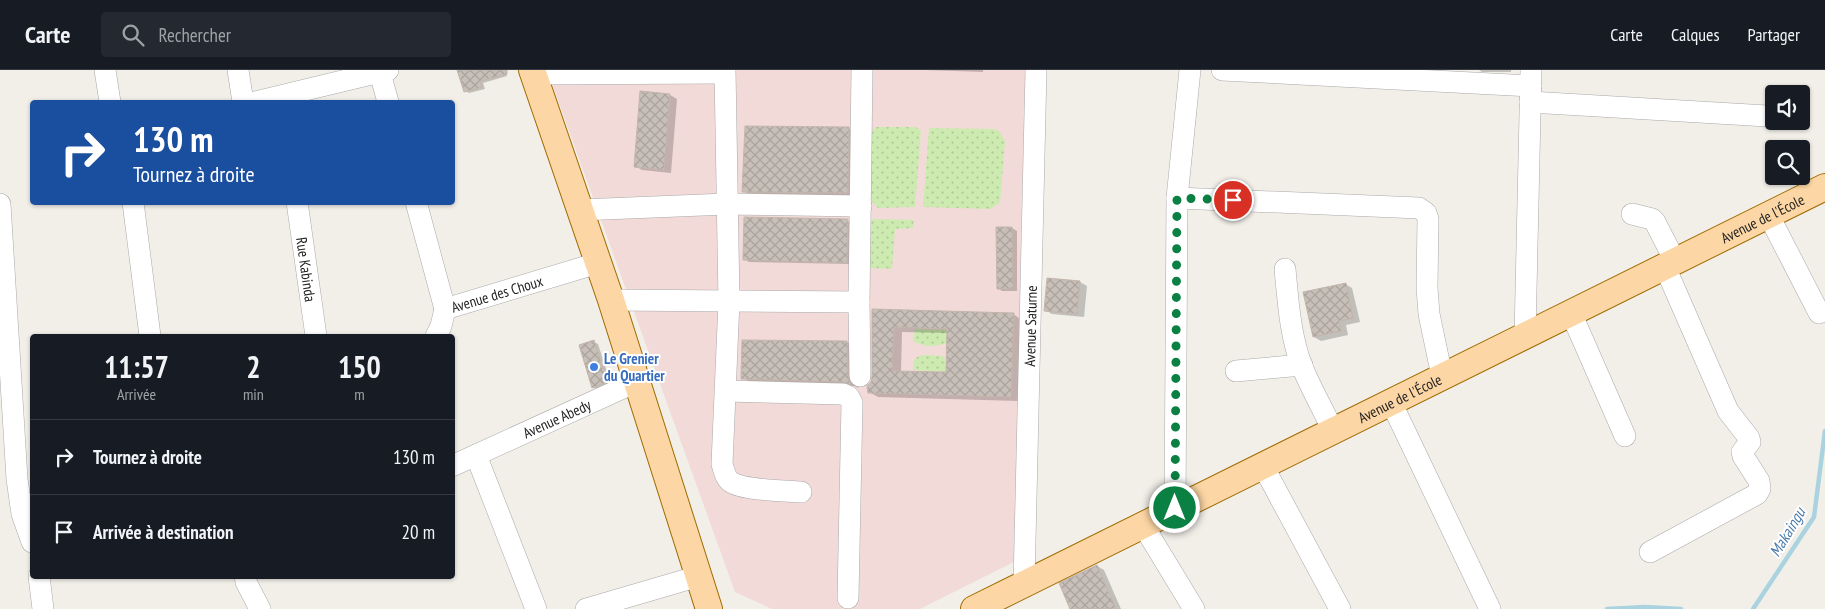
<!DOCTYPE html>
<html lang="fr">
<meta charset="utf-8">
<style>
:root{--surface:#171b24;--page:#242831;--text:#f1f3f6;--muted:#9ea1a6;--line:#363941}
body{margin:0;font-family:"PT Sans Narrow",sans-serif;background:var(--page);color:var(--text);height:100vh;display:flex;flex-direction:column;font-size:19px;white-space:nowrap}
*{box-sizing:border-box;margin:0}
p{font-size:16px;color:var(--muted)}
.icon{flex:none;width:28px;height:28px;fill:none;stroke:currentColor;stroke-width:2;stroke-linecap:round;stroke-linejoin:round}
.map{position:relative;flex:1;overflow:hidden}
.panel{position:absolute;left:30px;top:264px;width:425px;height:245px;display:flex;flex-direction:column;background:var(--surface);border-radius:5px;box-shadow:0 1px 4px #0004}
.panel>*{flex:none}
.guide{position:absolute;left:30px;top:30px;width:425px;height:105px;border-radius:5px;box-shadow:0 1px 4px #0004;background:#1a4fa0;color:#fff;overflow:hidden}
.controls{position:absolute;left:1765px;top:15px;display:grid;gap:10px}
.controls a{display:grid;place-items:center;width:45px;height:45px;border-radius:5px;background:var(--surface);box-shadow:0 1px 4px #0004;font-size:25px}
.pin{position:absolute;display:grid;place-items:center;width:42px;height:42px;color:#fff;margin:-21px;border:2px solid #fff;border-radius:50%;box-shadow:0 1px 5px #0007}
.me{position:absolute;width:55px;margin:-28px;rotate:0deg;stroke-linejoin:round;filter:drop-shadow(0 0 4px #0008)}
.turn{display:flex;align-items:center;gap:18px;height:105px;padding:0 20px;font-size:22px}
.turn .icon{width:65px;height:65px;stroke-width:2.5}
.turn b{display:block;font-size:35px;line-height:42px}
.eta{display:flex;justify-content:space-evenly;align-items:center;height:85px;text-align:center}
.eta b{font-size:30px;font-weight:600;line-height:35px}
ul{padding:0;list-style:none}
li{display:flex;align-items:center;gap:15px;height:75px;padding:0 20px;border-top:1px solid var(--line)}
li div{flex:1}
li b{display:block;font-size:19px}
li em{font-style:normal}
header{display:flex;align-items:center;gap:30px;box-sizing:border-box;height:70px;padding:0 25px;background:var(--surface);border-bottom:1px solid var(--line)}
header strong{font-size:24px}
nav{display:flex;gap:28px;margin-inline-start:auto;font-size:18px}
.search{width:350px;height:45px;background:var(--page);display:flex;align-items:center;gap:12px;box-sizing:border-box;padding:0 18px;border-radius:5px;color:var(--muted);font-size:19px}
.map>svg:first-child{display:block}
.commercial{fill:#f2dad9}
.grass{fill:url(#grass-dots)}
.shadow{fill:#0003;fill-rule:evenodd}
.lines{fill:none;stroke-linecap:round;stroke-linejoin:round}
.stream{stroke:#aad3df;stroke-width:4.5}
.building{fill:url(#building-cross-hatch);stroke:#c4b6ab;fill-rule:evenodd}
.minor-casing{stroke:#a9a9a9;stroke-width:22}
.major-casing{stroke:#a06b00;stroke-width:28}
.minor{stroke:#fff;stroke-width:21}
.major{stroke:#fcd6a4;stroke-width:26}
.route{stroke:#0b8043;stroke-width:9;stroke-dasharray:0 16.2}
.shop-dot{fill:#3f7fe0;stroke:#fff;stroke-width:2}
.labels{text-anchor:middle;dominant-baseline:central;stroke-width:4;stroke-linejoin:round;paint-order:stroke}
.street-label{font-size:15px;fill:#222;stroke:#fff}
.shop-label{font-size:15px;font-weight:bold;fill:#366cbe;stroke:#fff;text-anchor:start}
.water-label{font-size:16px;font-style:italic;fill:#4a7aab;stroke:#fff}
</style>
<header>
<strong>Carte</strong>
<div class="search"><svg class="icon" aria-label="search" viewBox="0 0 24 24"><circle cx="10" cy="10" r="6"/><path d="M15 15l6 6"/></svg>Rechercher</div>
<nav><a>Carte</a><a>Calques</a><a>Partager</a></nav>
</header>
<div class="map">
<svg width="1825" height="539" viewBox="0 0 1825 539">
<defs>
<pattern id="grass-dots" width="8" height="8" patternUnits="userSpaceOnUse" patternTransform="scale(1.25)"><rect width="8" height="8" fill="#cdebb0"/><path d="M2 2h.1M6 6h.1" fill="none" stroke="#b0c997" stroke-width="1.8" stroke-linecap="round"/></pattern>
<pattern id="building-cross-hatch" width="8" height="8" patternUnits="userSpaceOnUse" patternTransform="scale(1.25)"><rect width="8" height="8" fill="#c7bfb8"/><path d="M0 0l8 8M0 8l8-8" fill="none" stroke="#aba49e"/></pattern>
</defs>
<rect width="100%" height="100%" fill="#f2efe9"/>
<!-- commercial -->
<polygon class="commercial" points="547,0 1026,0 1021,164 1016,491 920,539 772,539 735,522"/>
<!-- grass -->
<g class="grass">
<polygon points="876,57 916,57 921,61 915,137 878,138 868,127 871,63"/>
<polygon points="929,58 994,59 999,61 1005,71 1000,133 990,139 923,137"/>
<polygon points="874,149 914,150 913,158 895,159 892,199 869,198 869,153"/>
<path d="M915,259L953,260L954,271C939,276 928,279 913,271Z"/>
<polygon points="923,285 944,286 945,292 953,302 913,300 914,290 917,287"/>
</g>
<!-- shadow -->
<g class="shadow">
<polygon points="459,0 505,0 507,6 483,13 485,19 469,23 465,21"/>
<polygon points="924,0 983,0 983,2"/>
<polygon points="1479,0 1511,0 1511,2 1482,2"/>
<polygon points="670,25 677,29 671,103 642,100 635,96"/>
<polygon points="848,58 858,64 857,128 752,126 743,121"/>
<polygon points="847,151 852,153 851,194 749,192 744,189"/>
<polygon points="998,158 1012,158 1017,161 1017,221 1002,221 998,218"/>
<polygon points="1080,212 1087,216 1084,247 1052,244 1045,240"/>
<polygon points="1345,214 1352,218 1360,252 1346,255 1348,265 1321,271 1314,267"/>
<path d="M873,240L1013,244L1022,250L1019,331L878,327L869,322L874,306ZM902,262L948,263L947,304L901,302Z"/>
<polygon points="594,272 598,274 611,314 598,320 593,317"/>
<polygon points="847,272 856,277 856,312 859,318 854,316 752,313 743,308"/>
<polygon points="1097,496 1104,500 1121,539 1072,539"/>
</g>
<g class="lines">
<!-- stream -->
<g class="stream">
<polyline points="1607,539 1645,537 1681,539"/>
<polyline points="1753,539 1814,447 1825,361"/>
</g>
</g>
<!-- building -->
<g class="building">
<polygon points="457,0 507,0 507,4 480,11 482,17 464,22"/>
<polygon points="640,21 670,24 664,100 634,97"/>
<polygon points="745,56 849,57 848,123 742,122"/>
<polygon points="744,147 848,149 847,193 743,190"/>
<polygon points="996,157 1012,157 1013,219 997,219"/>
<polygon points="1047,208 1080,211 1077,244 1044,241"/>
<polygon points="1346,213 1353,248 1339,251 1341,261 1313,267 1303,222"/>
<path d="M872,239L1014,243L1011,327L868,323L867,316L871,312L872,306ZM894,257L947,259L946,302L892,301Z"/>
<polygon points="594,270 607,312 592,318 579,275"/>
<polygon points="742,270 847,271 848,306 851,314 843,312 741,309"/>
<polygon points="1097,495 1116,539 1070,539 1059,513"/>
</g>
<g class="lines">
<defs>
<g id="minor">
<polyline points="105,0 110,32"/>
<polyline points="238,0 243,32"/>
<path d="M725,0L729,231L722,394C724,400 725,408 731,412C742,420 786,421 801,422"/>
<polyline points="1222,0 1531,16"/>
<polyline points="380,3 388,32"/>
<polyline points="534,4 724,3"/>
<polyline points="255,32 388,0"/>
<polyline points="1530,32 1767,46"/>
<polyline points="1177,128 1419,138 1426,143 1428,149 1427,218 1429,244 1442,306"/>
<polyline points="133,132 150,266"/>
<path id="s1" d="M297,132L316,266"/>
<path id="s2" d="M416,132L445,239L598,193"/>
<polyline points="0,134 17,409 22,444 32,472"/>
<polyline points="580,140 727,134 861,136"/>
<polyline points="1632,144 1652,149 1655,152 1675,191"/>
<polyline points="1768,144 1819,243"/>
<path d="M1285,199C1288,230 1290,264 1301,294C1310,317 1323,339 1333,361"/>
<polyline points="611,230 859,232"/>
<polyline points="1571,243 1625,366"/>
<polyline points="1525,265 1531,0"/>
<polyline points="436,266 441,256 445,239"/>
<polyline points="1236,301 1302,295"/>
<polyline points="860,306 859,232 862,0"/>
<polyline points="726,321 843,324 849,327 852,333 848,528"/>
<polyline points="1391,332 1490,539"/>
<polyline points="476,385 536,539"/>
<path id="s3" d="M452,396L636,312"/>
<polyline points="1263,396 1340,539"/>
<polyline points="1175,438 1177,128 1190,0"/>
<polyline points="1143,455 1194,539"/>
<polyline points="1650,482 1757,424 1760,419 1759,411 1743,386 1742,382 1750,372 1749,368 1728,341 1665,197"/>
<polyline points="39,506 43,539"/>
<polyline points="245,506 246,512 260,539"/>
<path id="s4" d="M1024,514L1036,0"/>
<polyline points="586,539 699,506"/>
</g>
<g id="major">
<polyline points="532,0 611,230 709,539"/>
<path id="s5" d="M974,539L1825,117"/>
</g>
</defs>
<!-- minor casing -->
<use href="#minor" class="minor-casing"/>
<!-- major casing -->
<use href="#major" class="major-casing"/>
<!-- minor -->
<use href="#minor" class="minor"/>
<!-- major -->
<use href="#major" class="major"/>
</g>
<g class="lines">
<!-- route -->
<polyline class="route" points="1175,438 1177,128 1233,130"/>
</g>
<!-- markers -->
<circle class="shop-dot" cx="594" cy="297" r="5"/>
<g class="labels">
<!-- street labels -->
<g class="street-label">
<text stroke="none"><textPath href="#s5" startOffset="880">Avenue de l'École</textPath></text>
<text stroke="none"><textPath href="#s1" startOffset="68">Rue Kabinda</textPath></text>
<text stroke="none"><textPath href="#s2" startOffset="165">Avenue des Choux</textPath></text>
<text stroke="none"><textPath href="#s4" startOffset="258">Avenue Saturne</textPath></text>
<text stroke="none"><textPath href="#s5" startOffset="475">Avenue de l'École</textPath></text>
<text stroke="none"><textPath href="#s3" startOffset="115">Avenue Abedy</textPath></text>
</g>
<!-- shop labels -->
<g class="shop-label">
<text x="604" y="288">Le Grenier<tspan x="604" dy="17">du Quartier</tspan></text>
</g>
<!-- water labels -->
<g class="water-label">
<text transform="translate(1787 462) rotate(-59)">Makaingu</text>
</g>
</g>
</svg>
<div class="controls">
<a><svg class="icon" aria-label="sound" viewBox="0 0 24 24"><path d="M4 9h4l5-4v14l-5-4H4zM17 9q2 3 0 6"/></svg></a>
<a><svg class="icon" aria-label="search" viewBox="0 0 24 24"><circle cx="10" cy="10" r="6"/><path d="M15 15l6 6"/></svg></a>
</div>
<div class="pin" style="left:1233px;top:130px;background:#d93025"><svg class="icon" aria-label="arrive" viewBox="0 0 24 24"><path d="M6 21V4h12l-3 4 3 4H6"/></svg></div>
<svg class="me" style="left:1175px;top:438px" viewBox="-20 -20 40 40"><circle r="17" fill="#0b8043" stroke="#fff" stroke-width="3"/><path d="M0-11L8 9 0 5-8 9z" fill="#fff"/></svg>
<div class="guide">
<div class="turn"><svg class="icon" aria-label="right" viewBox="0 0 24 24"><path d="M7 20v-9h11M14 6l5 5-5 5"/></svg><div><b>130 m</b>Tournez à droite</div></div>
</div>
<section class="panel">
<div class="eta">
<div><b>11:57</b><p>Arrivée</p></div>
<div><b>2</b><p>min</p></div>
<div><b>150</b><p>m</p></div>
</div>
<ul>
<li><svg class="icon" aria-label="right" viewBox="0 0 24 24"><path d="M7 20v-9h11M14 6l5 5-5 5"/></svg><div><b>Tournez à droite</b></div><em>130 m</em></li>
<li><svg class="icon" aria-label="arrive" viewBox="0 0 24 24"><path d="M6 21V4h12l-3 4 3 4H6"/></svg><div><b>Arrivée à destination</b></div><em>20 m</em></li>
</ul>
</section>
</div>
